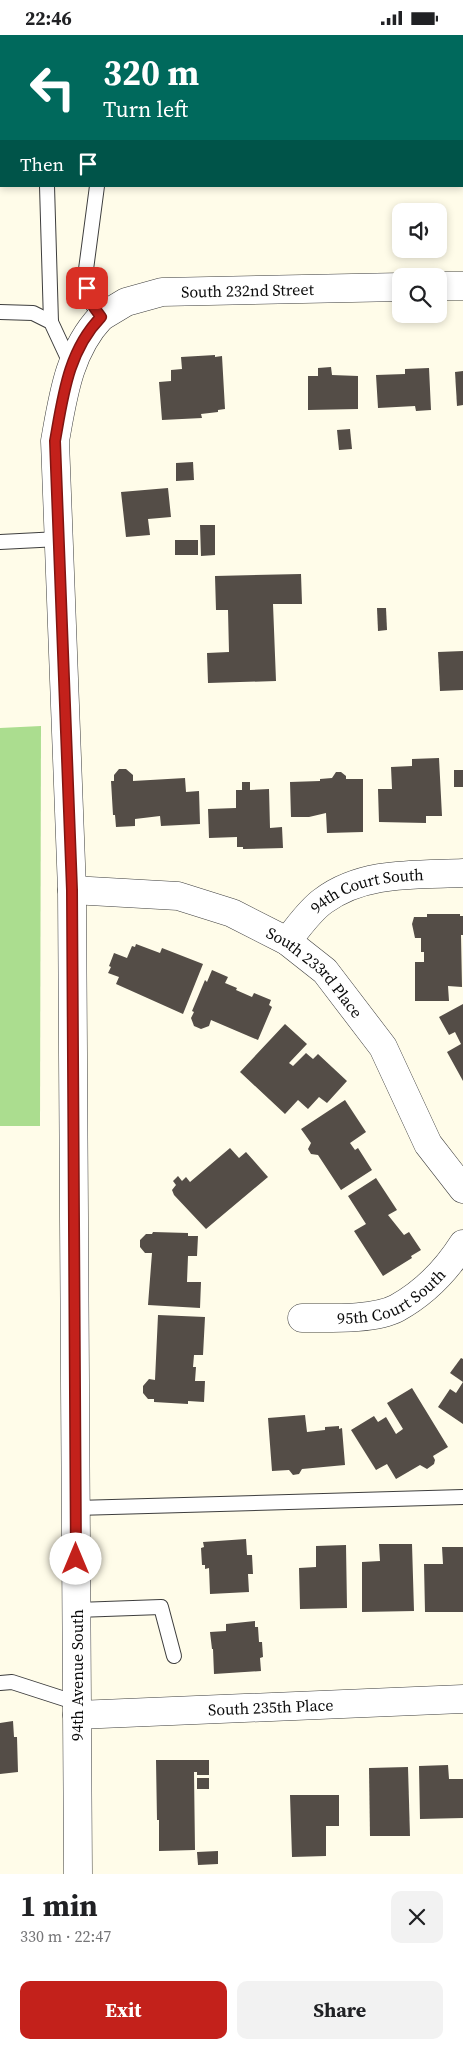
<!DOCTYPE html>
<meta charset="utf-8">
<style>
:root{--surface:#fff;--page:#f2f2f2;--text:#202124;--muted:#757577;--accent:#c3211b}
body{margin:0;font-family:"Source Serif 4",serif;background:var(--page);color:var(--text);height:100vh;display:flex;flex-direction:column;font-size:19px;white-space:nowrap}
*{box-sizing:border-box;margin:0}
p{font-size:16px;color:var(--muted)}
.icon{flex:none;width:28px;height:28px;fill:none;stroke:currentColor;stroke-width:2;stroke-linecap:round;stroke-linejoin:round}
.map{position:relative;height:1839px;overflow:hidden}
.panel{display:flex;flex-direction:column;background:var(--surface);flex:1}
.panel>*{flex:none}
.top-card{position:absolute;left:0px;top:0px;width:464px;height:152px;box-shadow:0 2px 8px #0003;background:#00695c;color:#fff;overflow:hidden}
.fabs{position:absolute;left:392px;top:168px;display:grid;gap:10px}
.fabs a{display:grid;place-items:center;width:55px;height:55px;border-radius:10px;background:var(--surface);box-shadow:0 2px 8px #0003;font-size:25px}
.pin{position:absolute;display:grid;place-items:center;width:42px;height:42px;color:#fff;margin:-21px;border-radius:10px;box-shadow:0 2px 8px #0006}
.me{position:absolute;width:55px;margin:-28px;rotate:0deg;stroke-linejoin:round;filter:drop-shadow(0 0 4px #0008)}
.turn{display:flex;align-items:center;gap:18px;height:105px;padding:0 20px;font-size:22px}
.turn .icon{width:65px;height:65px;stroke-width:2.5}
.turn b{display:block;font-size:35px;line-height:42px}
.then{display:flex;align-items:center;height:48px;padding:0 20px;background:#0003;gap:10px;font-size:19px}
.round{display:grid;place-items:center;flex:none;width:52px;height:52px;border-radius:10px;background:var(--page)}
.summary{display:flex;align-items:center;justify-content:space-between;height:85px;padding:0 20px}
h1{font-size:30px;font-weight:700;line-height:38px}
.button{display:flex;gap:10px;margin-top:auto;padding:10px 20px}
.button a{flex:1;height:58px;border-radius:10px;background:var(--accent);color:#fff;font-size:20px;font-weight:700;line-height:58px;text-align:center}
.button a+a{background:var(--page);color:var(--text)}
.status{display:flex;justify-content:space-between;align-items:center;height:35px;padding:0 25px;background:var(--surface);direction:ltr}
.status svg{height:14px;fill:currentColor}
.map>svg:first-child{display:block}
.forest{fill:#abdd8f}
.building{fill:#544d47}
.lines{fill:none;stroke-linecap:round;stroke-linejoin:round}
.service-casing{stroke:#3e3e3e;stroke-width:16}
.minor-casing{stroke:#3e3e3e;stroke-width:29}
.tertiary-casing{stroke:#3e3e3e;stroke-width:29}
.service{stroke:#fff;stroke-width:14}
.minor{stroke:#fff;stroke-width:28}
.tertiary{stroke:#fff;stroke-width:28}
.route-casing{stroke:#7f1512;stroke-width:12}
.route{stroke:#c3211b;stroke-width:9}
.labels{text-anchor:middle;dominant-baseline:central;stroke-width:5;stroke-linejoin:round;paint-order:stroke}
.street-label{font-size:16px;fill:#0b0b0b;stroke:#fff}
</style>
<div class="status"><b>22:46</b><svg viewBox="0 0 49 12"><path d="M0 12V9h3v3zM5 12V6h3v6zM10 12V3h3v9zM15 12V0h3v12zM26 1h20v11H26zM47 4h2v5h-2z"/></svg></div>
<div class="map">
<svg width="463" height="1839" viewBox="0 0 463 1839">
<rect width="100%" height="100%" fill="#fffce9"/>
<!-- forest -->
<polygon class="forest" points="41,691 40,1091 0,1091 0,693"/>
<!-- building -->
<g class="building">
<polygon points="215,320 215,322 222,321 225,374 218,375 218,377 201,379 202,383 162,385 159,347 171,346 171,335 182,334 181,322"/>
<polygon points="331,332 332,340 358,341 358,374 308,375 308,341 318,341 318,333"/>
<polygon points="429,333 431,375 416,376 415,371 378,373 376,340 405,339 405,334"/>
<polygon points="463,336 463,370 457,371 455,337"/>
<polygon points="350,394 352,414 339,415 337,395"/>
<polygon points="193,427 194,445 176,446 176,428"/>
<polygon points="168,453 171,482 148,484 150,500 126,502 121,457"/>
<polygon points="200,490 215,490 215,520 201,521"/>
<rect x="175" y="505" width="23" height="15"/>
<polygon points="301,539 302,569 273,569 276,646 208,648 207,618 229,617 228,575 216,575 215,541"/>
<polygon points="377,573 386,573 387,595 378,596"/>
<polygon points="463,616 463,655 440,656 438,617"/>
<polygon points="439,723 442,781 426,781 426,788 379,787 378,754 392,754 391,732 412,731 412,724"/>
<polygon points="119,734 126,734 133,740 133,746 185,743 186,757 199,756 200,789 161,791 160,781 135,784 135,791 116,792 115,780 113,780 111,746 114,746 114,740"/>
<rect x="454" y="735" width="9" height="17"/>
<polygon points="336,737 341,737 346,741 346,744 363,744 363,797 327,798 326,778 309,782 291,782 290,747 320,746 320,744 332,743"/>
<polygon points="242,747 250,747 250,755 269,754 270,793 282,792 283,813 243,814 243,812 237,812 237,802 209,803 208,774 236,773 236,755 242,755"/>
<polygon points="427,879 460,879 460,881 463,881 463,900 461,900 462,952 448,951 449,966 415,966 415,927 424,927 424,917 421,917 421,903 415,903 412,889 414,882 427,882"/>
<polygon points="136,909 160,918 162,913 203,929 183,979 116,949 119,942 108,938 111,932 109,931 114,918 127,923 132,911 135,912"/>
<polygon points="212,935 228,942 225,948 237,953 236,955 252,962 254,958 271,965 269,970 272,972 258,1005 211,985 209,991 201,994 194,991 191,983 194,977 192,976 205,945 207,947"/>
<polygon points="463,969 463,1046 447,1017 461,1009 455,997 449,1000 439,982"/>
<polygon points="285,989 307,1009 289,1028 293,1031 306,1018 313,1024 318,1019 347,1046 327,1068 319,1062 308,1074 298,1065 285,1079 240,1037"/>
<polygon points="345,1065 366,1097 350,1108 355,1115 358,1113 372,1135 341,1155 318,1120 311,1119 308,1114 311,1108 301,1094"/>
<polygon points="230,1113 239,1123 246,1117 268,1142 206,1194 174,1160 172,1155 176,1150 173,1146 178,1141 182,1146 186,1142 190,1147"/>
<polygon points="376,1143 397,1175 388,1180 404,1200 409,1197 421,1215 411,1221 412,1223 383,1241 354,1196 366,1189 348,1161"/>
<polygon points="153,1197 188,1198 188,1201 198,1201 197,1221 188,1221 187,1247 201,1247 200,1273 148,1270 152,1218 145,1218 140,1212 140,1205 146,1199 152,1199"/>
<polygon points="158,1280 205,1282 203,1320 194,1320 193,1332 196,1332 195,1346 205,1346 204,1367 188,1366 188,1369 154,1367 154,1364 148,1364 143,1358 143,1351 149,1344 155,1345"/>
<polygon points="461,1323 463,1324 463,1347 450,1338"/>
<polygon points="463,1347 463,1389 438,1372 450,1354 456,1358"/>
<polygon points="412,1353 448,1412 433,1421 435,1425 434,1429 427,1434 420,1430 396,1444 387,1429 376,1435 351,1395 374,1381 378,1387 386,1382 396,1399 403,1394 387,1368"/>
<polygon points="305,1380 307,1397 325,1395 325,1392 339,1391 339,1394 342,1393 345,1430 302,1434 299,1439 293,1440 289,1435 272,1436 268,1383"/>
<polygon points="246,1504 247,1520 252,1520 253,1539 248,1539 249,1557 210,1559 209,1533 205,1534 205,1530 202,1530 201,1513 204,1512 203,1507"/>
<polygon points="379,1509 412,1509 414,1576 362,1577 362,1527 380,1526"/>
<polygon points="346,1510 347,1573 300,1574 299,1533 316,1532 316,1511"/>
<polygon points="442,1512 463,1512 463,1577 425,1577 424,1529 443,1529"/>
<polygon points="255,1586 255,1592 258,1592 259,1607 262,1607 263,1622 260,1623 261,1636 214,1639 213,1614 212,1614 210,1597 226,1596 226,1589"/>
<polygon points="13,1686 14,1702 17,1702 18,1737 0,1739 0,1688"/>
<polygon points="156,1725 209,1725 209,1740 197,1740 197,1737 194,1737 195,1815 159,1816 159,1785 157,1785"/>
<polygon points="448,1730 449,1744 463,1744 463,1783 420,1784 419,1731"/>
<polygon points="408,1732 410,1801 370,1801 369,1733"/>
<rect x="197" y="1743" width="12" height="11"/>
<polygon points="290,1760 339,1760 339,1791 326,1791 326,1821 292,1822"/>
<polygon points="218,1816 218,1829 198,1830 197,1817"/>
</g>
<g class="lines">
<defs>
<g id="service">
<polyline points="117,1 118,0"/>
<polyline points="47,151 51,287"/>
<polyline points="97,151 85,242 88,263 101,282"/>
<polyline points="0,277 33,278 51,287 71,330"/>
<polyline points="0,507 59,504"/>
<polyline points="76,1473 463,1462"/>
<polyline points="77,1575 161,1572 174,1621"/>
<polyline points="0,1648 12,1647 77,1668"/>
</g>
<g id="minor">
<polyline points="439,251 463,251"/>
<path id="s1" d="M101,282L126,267L162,257L401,252"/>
<path id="s2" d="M72,855L178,861L232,878L287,906L325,936L383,1012L428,1109L463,1154"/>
<path id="s3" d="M287,906C298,893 309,876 323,866C363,836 415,840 463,838"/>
<path id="s4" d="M302,1283C328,1283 375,1285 397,1273C424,1258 447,1234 463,1209"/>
<path id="s5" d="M77,1680L463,1664"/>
</g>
<path id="tertiary" d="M78,1839L72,855L55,406C63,361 69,316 101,282"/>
</defs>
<!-- service casing -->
<use href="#service" class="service-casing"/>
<!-- minor casing -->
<use href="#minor" class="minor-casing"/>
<!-- tertiary casing -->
<use href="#tertiary" class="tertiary-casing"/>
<!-- service -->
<use href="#service" class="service"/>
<!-- minor -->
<use href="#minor" class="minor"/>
<!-- tertiary -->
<use href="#tertiary" class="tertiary"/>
</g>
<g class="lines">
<defs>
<path id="route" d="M76,1524L72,855L55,406C63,361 68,316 101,282L88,264L87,253"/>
</defs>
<!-- route casing -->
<use href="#route" class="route-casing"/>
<!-- route -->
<use href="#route" class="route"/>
</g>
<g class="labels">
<!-- street labels -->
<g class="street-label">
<text stroke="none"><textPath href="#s1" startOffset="152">South 232nd Street</textPath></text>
<text stroke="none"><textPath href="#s3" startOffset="100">94th Court South</textPath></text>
<text stroke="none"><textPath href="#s2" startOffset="266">South 233rd Place</textPath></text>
<text stroke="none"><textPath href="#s4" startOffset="95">95th Court South</textPath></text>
<text transform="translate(77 1640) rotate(-90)">94th Avenue South</text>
<text stroke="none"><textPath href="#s5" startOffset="194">South 235th Place</textPath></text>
</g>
</g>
</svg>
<div class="fabs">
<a><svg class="icon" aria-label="sound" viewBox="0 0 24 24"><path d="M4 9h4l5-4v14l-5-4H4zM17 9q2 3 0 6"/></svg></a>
<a><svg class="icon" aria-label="search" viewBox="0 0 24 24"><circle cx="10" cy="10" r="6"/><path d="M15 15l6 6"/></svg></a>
</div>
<div class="pin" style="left:87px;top:253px;background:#d93025"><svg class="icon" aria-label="arrive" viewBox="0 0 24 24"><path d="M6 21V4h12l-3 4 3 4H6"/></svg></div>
<svg class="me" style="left:76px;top:1524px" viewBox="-20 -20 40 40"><circle r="19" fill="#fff"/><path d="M0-13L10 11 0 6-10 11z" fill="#c3211b"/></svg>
<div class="top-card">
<div class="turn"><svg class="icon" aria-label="left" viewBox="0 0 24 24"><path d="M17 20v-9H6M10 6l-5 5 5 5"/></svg><div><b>320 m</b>Turn left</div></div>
<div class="then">Then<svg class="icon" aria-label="arrive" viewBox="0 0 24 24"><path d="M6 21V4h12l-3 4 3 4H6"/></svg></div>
</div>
</div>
<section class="panel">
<div class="summary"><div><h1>1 min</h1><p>330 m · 22:47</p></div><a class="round"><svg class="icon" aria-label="close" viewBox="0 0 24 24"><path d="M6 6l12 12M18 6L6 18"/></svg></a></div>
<div class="button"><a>Exit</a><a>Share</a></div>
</section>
